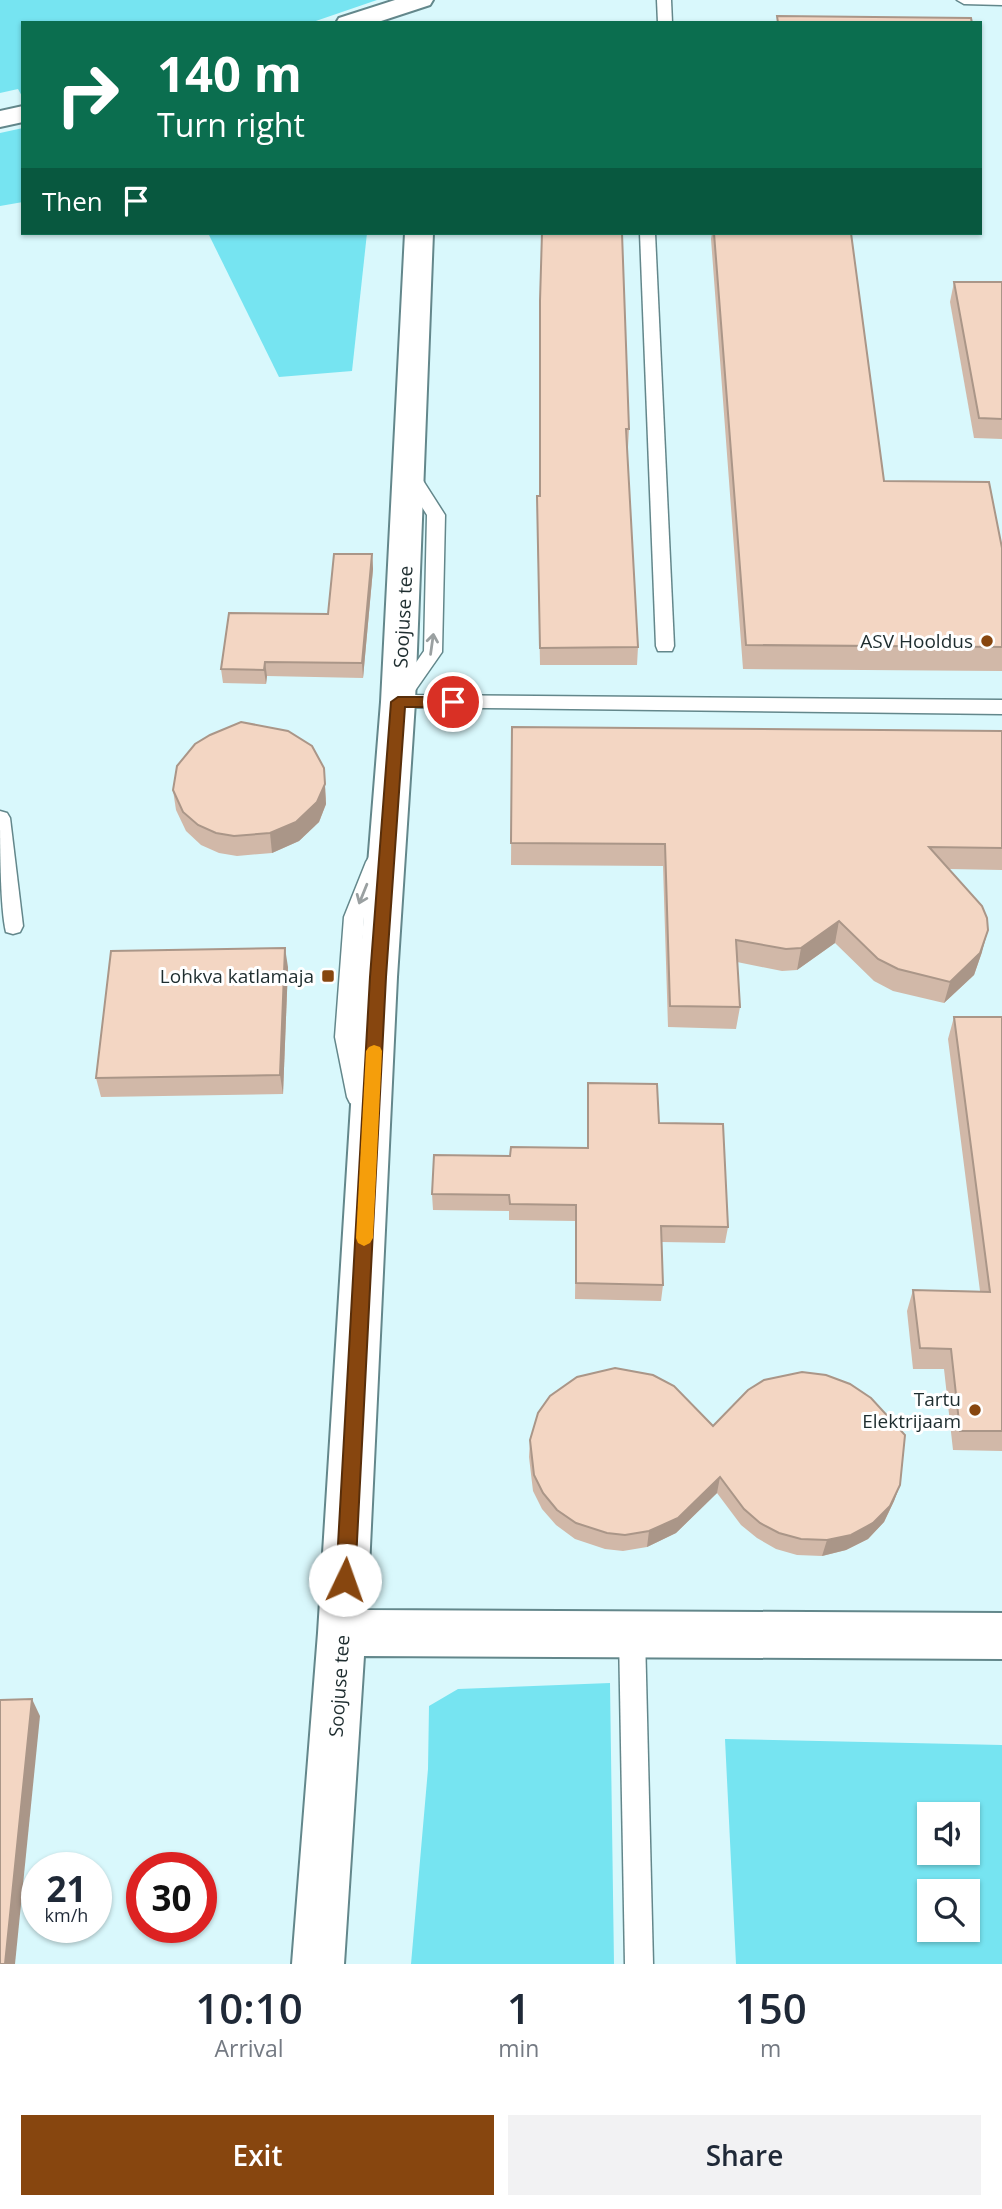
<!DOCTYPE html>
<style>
:root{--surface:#fff;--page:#f2f2f3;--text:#1f2937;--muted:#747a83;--accent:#87460f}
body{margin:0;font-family:"Open Sans",sans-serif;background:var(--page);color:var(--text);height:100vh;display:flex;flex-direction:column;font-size:26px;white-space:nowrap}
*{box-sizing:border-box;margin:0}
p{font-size:23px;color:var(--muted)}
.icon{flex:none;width:38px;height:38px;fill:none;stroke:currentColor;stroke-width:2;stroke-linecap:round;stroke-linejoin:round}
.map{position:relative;height:1964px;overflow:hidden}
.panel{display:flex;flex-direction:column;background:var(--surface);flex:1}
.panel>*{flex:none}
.top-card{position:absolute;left:21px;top:21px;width:961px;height:214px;border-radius:0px;box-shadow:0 2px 5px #0004;background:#0b6e4f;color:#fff;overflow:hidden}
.buttons{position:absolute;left:917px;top:1802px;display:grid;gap:14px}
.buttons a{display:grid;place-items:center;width:63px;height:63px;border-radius:0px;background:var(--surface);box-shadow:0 2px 5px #0004;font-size:35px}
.speed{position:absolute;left:21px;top:1852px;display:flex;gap:14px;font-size:35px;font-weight:700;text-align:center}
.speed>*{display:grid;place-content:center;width:91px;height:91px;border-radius:50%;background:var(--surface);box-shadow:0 2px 5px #0004;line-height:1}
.speed small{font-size:18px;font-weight:400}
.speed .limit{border:10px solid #d22;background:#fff;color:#111}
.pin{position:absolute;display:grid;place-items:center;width:60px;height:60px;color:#fff;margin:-30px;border:4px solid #fff;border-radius:50%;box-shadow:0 2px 7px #0007}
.me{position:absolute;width:77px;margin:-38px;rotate:3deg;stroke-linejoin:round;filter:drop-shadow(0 0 5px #0008)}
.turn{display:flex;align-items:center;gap:24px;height:147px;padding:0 21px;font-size:32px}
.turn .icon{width:91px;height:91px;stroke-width:2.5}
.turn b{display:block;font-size:49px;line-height:60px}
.then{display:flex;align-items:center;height:66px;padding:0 21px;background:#0003;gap:14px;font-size:26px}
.eta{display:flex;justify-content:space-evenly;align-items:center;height:119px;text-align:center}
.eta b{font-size:42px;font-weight:600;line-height:49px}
.action{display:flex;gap:14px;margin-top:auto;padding:14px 21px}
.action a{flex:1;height:80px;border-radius:0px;background:var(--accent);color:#fff;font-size:28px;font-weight:600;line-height:80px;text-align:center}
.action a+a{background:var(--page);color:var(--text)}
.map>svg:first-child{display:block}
.green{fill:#76e4f1;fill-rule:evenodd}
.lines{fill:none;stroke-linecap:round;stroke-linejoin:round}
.lane-casing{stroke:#63878b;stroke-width:3}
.street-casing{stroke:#63878b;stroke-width:4}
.lane{fill:#fff;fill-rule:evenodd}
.street{fill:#fff;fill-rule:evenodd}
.wall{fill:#d1b8a8}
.shaded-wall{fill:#aa9688}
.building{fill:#f3d6c3;stroke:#aa9688;stroke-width:2}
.oneway{stroke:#9aa0a1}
.route{fill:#87460f;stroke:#582e0a;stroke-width:2}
.slow{fill:#f59e0b}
.poi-dot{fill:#87460f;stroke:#fff;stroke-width:2.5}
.labels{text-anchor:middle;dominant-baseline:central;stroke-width:6;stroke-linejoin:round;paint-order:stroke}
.street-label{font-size:19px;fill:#1e2d2f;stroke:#fff}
.poi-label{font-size:19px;fill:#1e2d2f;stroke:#fff;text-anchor:end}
</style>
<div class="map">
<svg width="1002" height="1964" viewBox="0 0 1002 1964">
<rect width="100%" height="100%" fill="#d9f8fc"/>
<!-- green -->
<g class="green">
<polygon points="0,0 377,0 310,23 23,23 23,98 18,89 0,93"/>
<polygon points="23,128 23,202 0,206 0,133"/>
<polygon points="208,233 367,233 352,371 279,377"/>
<polygon points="610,1683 614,1964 411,1964 428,1769 429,1706 458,1689"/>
<path d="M725,1739L1002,1745V1964H736ZM929,1815H968V1853H929ZM929,1892H968V1930H929Z"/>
</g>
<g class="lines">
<defs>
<g id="lane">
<polygon points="657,0 671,0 672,23 658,23"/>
<polygon points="957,0 1002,0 1002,5 964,4"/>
<polygon points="640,233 655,233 674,646 672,651 658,651 656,646"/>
<polygon points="409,466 415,468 445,515 442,652 412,695 1002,700 1002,714 391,707 390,700 424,651 427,515 400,472"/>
<path d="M0,811L7,813L10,818L23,926L20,932L13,934L6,932C0,909 0,838 0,811Z"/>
<polygon points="376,854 383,857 386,862 364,917 357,1037 369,1097 366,1103 358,1106 350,1103 347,1097 335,1037 344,917 366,862 369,857"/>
<polygon points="632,1622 641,1626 645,1635 653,1964 625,1964 619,1635 623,1626"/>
</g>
<g id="street">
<polygon points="395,0 433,0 430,5 375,23 336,23 339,18"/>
<polygon points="23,106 23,122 0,127 0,111"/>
<polygon points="405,233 433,233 415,702 397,977 367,1610 1002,1613 1002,1659 364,1656 344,1964 292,1964 318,1633 359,977 381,702"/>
</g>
</defs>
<!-- lane casing -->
<use href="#lane" class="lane-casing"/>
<!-- street casing -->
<use href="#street" class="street-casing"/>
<!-- lane -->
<use href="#lane" class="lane"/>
<!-- street -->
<use href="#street" class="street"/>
</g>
<!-- wall -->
<g class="wall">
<polygon points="712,233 851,233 884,481 1002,548 1002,671 743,669 711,239"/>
<polygon points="954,282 1002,282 1002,439 974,438 950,302"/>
<polygon points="540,319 629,429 628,447 627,447 638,647 637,665 540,665 537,514 537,496 540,496"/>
<polygon points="372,554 373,569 363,678 267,676 266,684 223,683 221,669 328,614"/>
<polygon points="512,727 1002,731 1002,870 949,869 982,952 974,975 944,1003 893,991 874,981 835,943 797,970 782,971 737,962 740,1007 736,1029 668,1027 663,866 511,865"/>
<polygon points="324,768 326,804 319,822 299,841 272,853 237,856 219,853 201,845 186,831 176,810 173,790"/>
<polygon points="288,967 283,1094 101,1097 96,1078"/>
<polygon points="954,1017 1002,1017 1002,1451 953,1450 944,1369 913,1369 907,1311 913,1290 980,1291 948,1039"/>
<polygon points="588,1083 659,1123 728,1227 725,1243 661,1242 663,1285 661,1301 575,1299 576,1221 509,1220 509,1211 433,1210 432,1194 510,1156 587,1148"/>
<polygon points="713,1426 900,1485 894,1501 884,1522 868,1539 846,1550 822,1556 797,1555 776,1549 757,1538 741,1525 717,1493 676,1533 647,1547 623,1551 605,1549 575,1539 556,1525 542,1509 533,1491 529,1457 530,1440"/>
</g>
<!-- shaded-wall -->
<g class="shaded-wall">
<polygon points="372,554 373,569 363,678 362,663"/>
<polygon points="265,662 267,676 266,684 264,670"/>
<polygon points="324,768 326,804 319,822 299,841 272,853 270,833"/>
<polygon points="839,921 835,943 797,970 801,948"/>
<polygon points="988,930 982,952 974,975 944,1003 950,982"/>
<polygon points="285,948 288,967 283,1094 280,1075"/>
<polygon points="720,1477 717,1493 676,1533 647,1547 649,1531"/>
<polygon points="900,1485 894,1501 884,1522 868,1539 846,1550 822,1556 827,1540"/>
<polygon points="32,1699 40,1716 15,1964 5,1964"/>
</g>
<!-- building -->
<g class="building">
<polygon points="777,16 971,18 972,23 778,23"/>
<polygon points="542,233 622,233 629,429 626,429 638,647 540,648 537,496 540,496 540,301"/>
<polygon points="714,233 851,233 884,481 989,482 1002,548 1002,647 746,645"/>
<polygon points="954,282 1002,282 1002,419 979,418"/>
<polygon points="334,554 372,554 362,663 265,662 264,670 221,669 229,613 328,614"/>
<polygon points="241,722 288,731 312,746 324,768 325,784 317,802 296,822 270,833 234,836 216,833 198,825 183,812 173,790 177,766 195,744 210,735"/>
<polygon points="512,727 1002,731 1002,848 929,847 982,906 987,918 988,930 980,953 950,982 898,969 878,959 839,921 801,948 786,949 736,940 740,1007 670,1006 665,844 511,843"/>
<polygon points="285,948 280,1075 96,1078 111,951"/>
<polygon points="954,1017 1002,1017 1002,1431 960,1431 951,1349 920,1348 913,1290 990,1292"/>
<polygon points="588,1083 657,1084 659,1123 723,1124 728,1227 661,1226 663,1285 576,1283 576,1205 510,1204 509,1195 432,1194 434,1155 510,1156 511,1147 588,1148"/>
<polygon points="615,1368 653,1375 674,1386 713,1426 748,1390 764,1380 802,1372 826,1375 850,1384 871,1398 905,1435 900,1485 890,1506 873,1523 851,1535 827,1540 801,1539 779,1533 760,1523 744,1509 720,1477 678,1518 649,1531 625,1535 607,1533 576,1523 557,1510 543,1493 534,1475 530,1440 538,1413 550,1396 577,1377"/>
<polygon points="32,1699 5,1964 0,1964 0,1700"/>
</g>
<!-- one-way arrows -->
<defs><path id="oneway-shaft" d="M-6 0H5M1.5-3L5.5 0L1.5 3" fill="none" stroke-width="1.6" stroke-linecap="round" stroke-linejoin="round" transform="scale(1.75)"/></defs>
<g class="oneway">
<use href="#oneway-shaft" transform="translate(432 644) rotate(-82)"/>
<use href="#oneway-shaft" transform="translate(363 894) rotate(112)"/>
</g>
<!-- route -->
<polygon class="route" points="398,697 453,697 460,702 453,707 405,707 386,977 355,1580 352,1586 345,1589 339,1586 336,1580 370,977 391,702"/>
<!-- slow -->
<polygon class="slow" points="374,1045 380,1047 382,1051 373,1238 370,1243 364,1246 358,1243 356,1238 366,1051 369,1047"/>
<!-- markers -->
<g class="poi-dot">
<circle cx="987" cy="641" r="7"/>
<rect x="321" y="969" width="14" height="14" rx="3.5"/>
<circle cx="975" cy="1410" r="7"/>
</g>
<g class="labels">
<!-- street labels -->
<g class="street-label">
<text transform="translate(403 617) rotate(-87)">Soojuse tee</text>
<text transform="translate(339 1686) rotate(-86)">Soojuse tee</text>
</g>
<!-- poi labels -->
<g class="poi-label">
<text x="973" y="641">ASV Hooldus</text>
<text x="314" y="976">Lohkva katlamaja</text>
<text x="961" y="1399">Tartu<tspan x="961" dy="22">Elektrijaam</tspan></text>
</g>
</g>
</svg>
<div class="buttons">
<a><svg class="icon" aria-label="sound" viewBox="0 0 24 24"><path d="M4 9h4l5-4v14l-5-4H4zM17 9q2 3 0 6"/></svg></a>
<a><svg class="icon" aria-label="search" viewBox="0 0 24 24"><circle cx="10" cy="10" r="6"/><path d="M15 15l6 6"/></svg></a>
</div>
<div class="speed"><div>21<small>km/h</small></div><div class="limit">30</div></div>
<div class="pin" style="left:453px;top:702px;background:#d93025"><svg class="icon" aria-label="arrive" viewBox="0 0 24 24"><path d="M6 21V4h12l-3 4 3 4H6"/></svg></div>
<svg class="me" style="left:345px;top:1580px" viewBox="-20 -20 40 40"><circle r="19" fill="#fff"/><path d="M0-13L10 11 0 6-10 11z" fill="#87460f"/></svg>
<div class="top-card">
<div class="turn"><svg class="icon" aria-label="right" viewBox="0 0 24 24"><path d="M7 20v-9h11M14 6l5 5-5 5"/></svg><div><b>140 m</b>Turn right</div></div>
<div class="then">Then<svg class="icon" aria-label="arrive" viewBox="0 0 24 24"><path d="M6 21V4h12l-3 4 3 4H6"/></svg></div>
</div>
</div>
<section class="panel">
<div class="eta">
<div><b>10:10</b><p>Arrival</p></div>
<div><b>1</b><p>min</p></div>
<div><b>150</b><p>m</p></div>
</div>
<div class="action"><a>Exit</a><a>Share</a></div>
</section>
